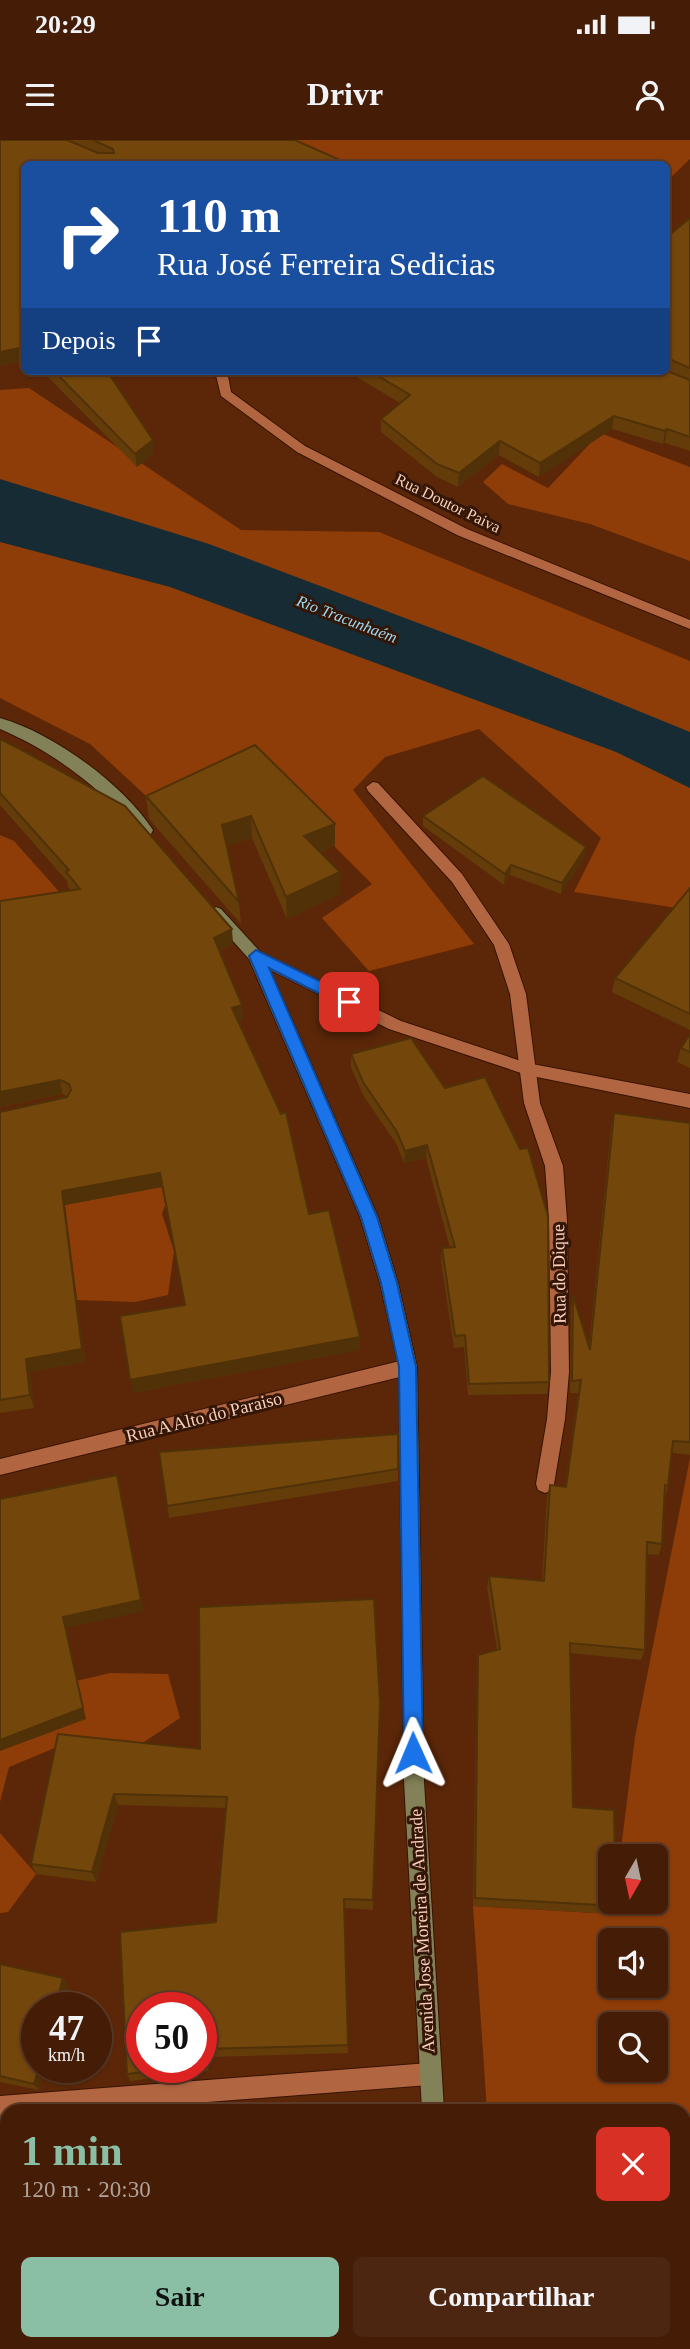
<!DOCTYPE html>
<html lang="pt">
<meta charset="utf-8">
<style>
:root{--surface:#451d06;--page:#4c2610;--text:#f1f3f6;--muted:#b0a29b;--line:#5d3b28;--accent:#8abfa5}
body{margin:0;font-family:Georgia,serif;background:var(--page);color:var(--text);height:100vh;display:flex;flex-direction:column;font-size:26px;white-space:nowrap}
*{box-sizing:border-box;margin:0}
p{font-size:23px;color:var(--muted)}
.icon{flex:none;width:38px;height:38px;fill:none;stroke:currentColor;stroke-width:2;stroke-linecap:round;stroke-linejoin:round}
.map{position:relative;flex:1;overflow:hidden}
.panel{position:absolute;left:0px;top:1964px;width:691px;height:247px;display:flex;flex-direction:column;background:var(--surface);border-radius:21px 21px 0 0;box-shadow:0 2px 5px #0004,0 0 0 2px var(--line)}
.panel>*{flex:none}
.guide{position:absolute;left:21px;top:21px;width:649px;height:214px;border-radius:10px;box-shadow:0 2px 5px #0004,0 0 0 2px var(--line);background:#1a4fa0;color:#fff;overflow:hidden}
.needle{width:46px;rotate:189deg}
.tools{position:absolute;left:598px;top:1704px;display:grid;gap:14px}
.tools a{display:grid;place-items:center;width:70px;height:70px;border-radius:10px;background:var(--surface);box-shadow:0 2px 5px #0004,0 0 0 2px var(--line);font-size:35px}
.speed{position:absolute;left:21px;top:1852px;display:flex;gap:14px;font-size:35px;font-weight:700;text-align:center}
.speed>*{display:grid;place-content:center;width:91px;height:91px;border-radius:50%;background:var(--surface);box-shadow:0 2px 5px #0004,0 0 0 2px var(--line);line-height:1}
.speed small{font-size:18px;font-weight:400}
.speed .limit{border:10px solid #d22;background:#fff;color:#111}
.pin{position:absolute;display:grid;place-items:center;width:60px;height:60px;color:#fff;margin:-30px;border-radius:14px;box-shadow:0 4px 10px #0006}
.me{position:absolute;width:77px;margin:-38px;rotate:359deg;stroke-linejoin:round;filter:drop-shadow(0 0 5px #0008)}
.turn{display:flex;align-items:center;gap:24px;height:147px;padding:0 21px;font-size:32px}
.turn .icon{width:91px;height:91px;stroke-width:2.5}
.turn b{display:block;font-size:49px;line-height:60px}
.then{display:flex;align-items:center;height:66px;padding:0 21px;background:#0003;gap:14px;font-size:26px}
.round{display:grid;place-items:center;flex:none;width:74px;height:74px;border-radius:10px;background:var(--page)}
.overview{display:flex;align-items:center;justify-content:space-between;height:119px;padding:0 21px}
h1{font-size:42px;font-weight:700;line-height:52px;color:var(--accent)}
.cta{display:flex;gap:14px;margin-top:auto;padding:14px 21px}
.cta a{flex:1;height:80px;border-radius:10px;background:var(--accent);color:#111;font-size:28px;font-weight:700;line-height:80px;text-align:center}
.cta a+a{background:var(--page);color:var(--text)}
.status{display:flex;justify-content:space-between;align-items:center;height:49px;padding:0 35px;background:var(--surface);direction:ltr}
.status svg{height:19px;fill:currentColor}
header{display:flex;justify-content:space-between;align-items:center;height:91px;padding:0 21px;background:var(--surface);font-size:32px;font-weight:700}
.map>svg:first-child{display:block}
.green{fill:#8f3d08;fill-rule:evenodd}
.water{fill:#162b33}
.lines{fill:none;stroke-linecap:round;stroke-linejoin:round}
.minor-casing{stroke:#381301;stroke-width:2}
.tertiary-casing{stroke:#381301;stroke-width:2}
.secondary-casing{stroke:#381301;stroke-width:2}
.minor{fill:#b16641;fill-rule:evenodd}
.tertiary{fill:#b16641;fill-rule:evenodd}
.secondary{fill:#828158;fill-rule:evenodd}
.wall{fill:#633c0a;fill-rule:evenodd}
.shaded-wall{fill:#503108}
.building{fill:#73460c;stroke:#503108;stroke-width:2}
.route{fill:#1a73e8;stroke:#114b97;stroke-width:2}
.labels{text-anchor:middle;dominant-baseline:central;stroke-width:6;stroke-linejoin:round;paint-order:stroke}
.far-street-label{font-size:16px;fill:#f9cebb;stroke:#341607}
.far-water-label{font-size:16px;font-style:italic;fill:#9bdaf4;stroke:#341607}
.street-label{font-size:18px;fill:#f9cebb;stroke:#341607}
</style>
<div class="status"><b>20:29</b><svg viewBox="0 0 49 12"><path d="M0 12V9h3v3zM5 12V6h3v6zM10 12V3h3v9zM15 12V0h3v12zM26 1h20v11H26zM47 4h2v5h-2z"/></svg></div>
<header><svg class="icon" aria-label="menu" viewBox="0 0 24 24"><path d="M4 6h16M4 12h16M4 18h16"/></svg>Drivr<svg class="icon" aria-label="person" viewBox="0 0 24 24"><circle cx="12" cy="8" r="4"/><path d="M4 21q1-7 8-7t8 7"/></svg></header>
<div class="map">
<svg width="690" height="2209" viewBox="0 0 690 2209">
<rect width="100%" height="100%" fill="#5c2708"/>
<!-- green -->
<g class="green">
<polygon points="293,0 690,0 690,19 667,41 667,24 333,24"/>
<polygon points="29,248 241,390 379,392 690,521 690,770 574,752 601,698 479,589 385,617 353,650 474,804 369,831 322,778 372,744 256,628 157,666 90,604 0,558 0,250"/>
<polygon points="600,293 690,327 690,421 590,384 508,364 483,342 502,324 548,348"/>
<polygon points="0,695 14,701 62,755 0,769"/>
<polygon points="74,933 173,1043 162,1074 174,1111 168,1155 135,1162 77,1160 72,1124 0,1004 61,976"/>
<path d="M690,1318V2209H516L515,2203H684V1970H487L473,1766L612,1774L614,1762H656V1717H620L635,1597ZM611,1801H656V1846H611ZM611,1885H656V1930H611Z"/>
<polygon points="110,1533 168,1534 180,1578 141,1604 62,1605 9,1627 0,1662 0,1546 30,1552"/>
<polygon points="0,1693 36,1734 8,1772 0,1773"/>
<polygon points="7,2003 7,2203 164,2203 164,2209 0,2209 0,2004"/>
</g>
<!-- water -->
<polygon class="water" points="0,339 209,404 479,506 690,592 690,648 616,612 170,447 0,402"/>
<g class="lines">
<defs>
<g id="minor">
<polygon points="215,231 227,231 231,252 305,306 467,389 690,480 690,489 457,395 297,312 221,256"/>
<polygon points="373,642 378,643 462,734 509,804 526,854 540,963 563,1026 567,1080 569,1232 565,1279 554,1344 552,1350 545,1353 538,1350 536,1344 547,1279 551,1232 549,1080 545,1026 524,963 510,854 494,805 452,742 368,651 366,647"/>
<polygon points="408,1219 414,1221 417,1227 414,1233 408,1235 0,1335 0,1319"/>
<polygon points="429,1923 437,1926 440,1934 437,1942 429,1945 103,1970 7,1970 7,1978 0,1978 0,1956"/>
</g>
<polygon id="tertiary" points="256,810 401,881 527,923 690,954 690,968 527,935 389,889 250,820 248,816 250,812"/>
<g id="secondary">
<path d="M0,578C53,593 123,644 153,690L151,694H141C100,648 56,613 0,589Z"/>
<polygon points="216,767 221,769 264,816 378,1077 398,1143 417,1227 424,1641 444,1970 422,1970 404,1641 399,1227 380,1143 360,1077 249,819 208,773"/>
<polygon points="442,2203 466,2203 467,2209 443,2209"/>
</g>
</defs>
<!-- minor casing -->
<use href="#minor" class="minor-casing"/>
<!-- tertiary casing -->
<use href="#tertiary" class="tertiary-casing"/>
<!-- secondary casing -->
<use href="#secondary" class="secondary-casing"/>
<!-- minor -->
<use href="#minor" class="minor"/>
<!-- tertiary -->
<use href="#tertiary" class="tertiary"/>
<!-- secondary -->
<use href="#secondary" class="secondary"/>
</g>
<!-- wall -->
<g class="wall">
<polygon points="0,0 295,0 24,24 24,220 0,226"/>
<polygon points="690,78 690,311 665,303 663,304 612,289 539,337 499,315 458,347 437,337 381,292 381,279 400,263 347,231 667,231 667,97"/>
<polygon points="42,231 107,231 154,313 137,327"/>
<polygon points="0,599 233,804 219,811 243,880 238,881 360,1210 133,1253 185,1165 162,1047 65,1065 85,1222 30,1232 34,1268 0,1273 0,972 67,956 62,954 0,967 0,761 71,750 68,747 67,741 0,665"/>
<polygon points="255,605 335,706 320,712 340,732 340,754 287,779 252,698 227,706 239,762 241,784 149,679 146,656"/>
<polygon points="423,676 586,707 584,718 561,754 510,735 504,745 423,686"/>
<polygon points="690,748 690,890 612,852 615,838"/>
<polygon points="690,894 690,928 677,922 681,908"/>
<polygon points="411,898 549,1242 547,1254 468,1255 464,1207 454,1208 441,1121 442,1108 450,1108 426,1018 404,1023 397,1005 363,955 351,927 351,914"/>
<polygon points="614,973 690,983 690,1315 672,1313 668,1346 665,1358 662,1404 659,1415 646,1414 645,1510 641,1520 570,1513 573,1667 616,1766 613,1774 473,1766 477,1525 478,1515 497,1510 487,1447 489,1436 542,1441 547,1357 550,1345 565,1347 578,1253 570,1253 571,1168 573,1155 589,1206 611,988"/>
<polygon points="159,1312 398,1329 398,1341 169,1378"/>
<path d="M380,1563L373,1770L344,1768L348,1913L208,1917L209,1931L130,1941L127,1934L216,1782L226,1668L118,1665L96,1742L36,1734L31,1724L58,1594L200,1609ZM201,1867V1927H142Z"/>
<polygon points="0,1824 63,1838 68,1846 37,1927 45,1927 39,1950 0,1942"/>
</g>
<!-- shaded-wall -->
<g class="shaded-wall">
<polygon points="24,207 24,220 0,226 0,212"/>
<polygon points="614,276 612,289 539,337 540,323"/>
<polygon points="667,289 665,303 663,304 665,291"/>
<polygon points="153,300 154,313 137,327 135,314"/>
<polygon points="500,301 499,315 458,347 459,333"/>
<polygon points="251,676 252,698 224,707 222,685"/>
<polygon points="335,684 335,706 305,719 304,696"/>
<polygon points="586,707 584,718 561,754 562,743"/>
<polygon points="511,725 510,735 504,745 505,734"/>
<polygon points="340,732 340,754 287,779 286,757"/>
<polygon points="232,789 233,804 215,813 214,798"/>
<polygon points="242,865 243,880 233,882 232,868"/>
<polygon points="60,940 62,954 0,967 0,952"/>
<polygon points="427,1005 426,1018 404,1023 405,1011"/>
<polygon points="160,1033 162,1047 65,1065 85,1222 30,1232 34,1268 30,1255 26,1219 62,1051"/>
<polygon points="360,1197 360,1210 133,1253 130,1240"/>
<polygon points="117,1335 144,1471 66,1488 86,1579 0,1611 0,1600 63,1477"/>
<polygon points="114,1654 118,1665 96,1742 92,1732"/>
<polygon points="63,1838 68,1846 62,1867 55,1867"/>
<polygon points="206,1909 208,1917 209,1931 206,1924"/>
<polygon points="39,1927 45,1927 39,1950 34,1944"/>
</g>
<!-- building -->
<g class="building">
<polygon points="0,0 67,0 98,13 114,13 113,9 93,0 295,0 340,20 332,24 24,24 24,207 0,212"/>
<polygon points="690,78 690,228 667,218 667,97"/>
<polygon points="54,231 107,231 153,300 135,314"/>
<polygon points="370,231 667,231 690,240 690,297 667,289 665,291 614,276 540,323 500,301 459,333 437,324 381,279 410,255"/>
<polygon points="0,599 18,608 125,666 232,789 214,798 242,865 232,868 281,974 286,972 309,1074 329,1070 360,1197 130,1240 120,1176 185,1165 160,1033 62,1051 82,1209 26,1219 30,1255 0,1260 0,972 67,957 71,950 69,944 60,940 0,952 0,761 80,749 66,732 69,730 0,653"/>
<polygon points="255,605 335,684 304,696 340,732 286,757 251,676 222,685 239,762 146,656"/>
<polygon points="483,636 586,707 562,743 511,725 505,734 423,676"/>
<polygon points="690,748 690,874 615,838"/>
<polygon points="690,894 690,912 681,908"/>
<polygon points="411,898 445,948 485,937 520,1009 528,1008 548,1076 549,1242 469,1244 465,1195 455,1196 442,1108 455,1107 427,1005 405,1011 397,992 363,942 351,914"/>
<polygon points="614,973 690,983 690,1302 673,1301 668,1346 665,1345 662,1404 647,1402 645,1510 570,1503 573,1667 614,1670 615,1717 611,1717 611,1762 616,1762 616,1766 475,1758 478,1515 500,1509 489,1436 544,1441 550,1345 566,1347 581,1240 572,1241 573,1155 590,1210"/>
<polygon points="398,1294 398,1329 167,1366 159,1312"/>
<polygon points="117,1335 141,1460 63,1477 83,1568 0,1600 0,1359"/>
<polygon points="374,1459 380,1563 373,1760 344,1759 348,1905 206,1909 206,1924 201,1924 201,1867 142,1867 142,1927 181,1927 127,1934 120,1792 216,1782 227,1657 114,1654 92,1732 31,1724 58,1594 200,1609 199,1467"/>
<polygon points="0,1824 63,1838 55,1867 37,1867 37,1927 39,1927 34,1944 0,1936"/>
<rect x="298" y="2203" width="55" height="6"/>
</g>
<!-- route -->
<polygon class="route" points="256,810 354,858 356,862 354,866 344,866 269,828 377,1077 397,1143 416,1227 423,1613 420,1620 413,1623 407,1620 404,1613 399,1227 381,1143 361,1077 249,816"/>
<g class="labels">
<!-- far-street labels -->
<g class="far-street-label">
<text transform="translate(448 363) rotate(26)">Rua Doutor Paiva</text>
</g>
<!-- far-water labels -->
<g class="far-water-label">
<text transform="translate(347 479) rotate(21)">Rio Tracunhaém</text>
</g>
<!-- street labels -->
<g class="street-label">
<text transform="translate(559 1134) rotate(-91)">Rua do Dique</text>
<text transform="translate(204 1277) rotate(-14)">Rua A Alto do Paraiso</text>
<text transform="translate(422 1791) rotate(-93)">Avenida Jose Moreira de Andrade</text>
</g>
</g>
</svg>
<div class="tools">
<a><svg class="needle" viewBox="-14 -14 28 28"><path d="M0-13l5 13h-10z" fill="#e53935"/><path d="M0 13l5-13h-10z" fill="#b0a29b"/></svg></a>
<a><svg class="icon" aria-label="sound" viewBox="0 0 24 24"><path d="M4 9h4l5-4v14l-5-4H4zM17 9q2 3 0 6"/></svg></a>
<a><svg class="icon" aria-label="search" viewBox="0 0 24 24"><circle cx="10" cy="10" r="6"/><path d="M15 15l6 6"/></svg></a>
</div>
<div class="speed"><div>47<small>km/h</small></div><div class="limit">50</div></div>
<div class="pin" style="left:349px;top:862px;background:#d93025"><svg class="icon" aria-label="arrive" viewBox="0 0 24 24"><path d="M6 21V4h12l-3 4 3 4H6"/></svg></div>
<svg class="me" style="left:413px;top:1613px" viewBox="-20 -20 40 40"><path d="M0-17L14 15 0 8-14 15z" fill="#1a73e8" stroke="#fff" stroke-width="4"/></svg>
<div class="guide">
<div class="turn"><svg class="icon" aria-label="right" viewBox="0 0 24 24"><path d="M7 20v-9h11M14 6l5 5-5 5"/></svg><div><b>110 m</b>Rua José Ferreira Sedicias</div></div>
<div class="then">Depois<svg class="icon" aria-label="arrive" viewBox="0 0 24 24"><path d="M6 21V4h12l-3 4 3 4H6"/></svg></div>
</div>
<section class="panel">
<div class="overview"><div><h1>1 min</h1><p>120 m · 20:30</p></div><a class="round" style="background:#d93025;color:#fff"><svg class="icon" aria-label="close" viewBox="0 0 24 24"><path d="M6 6l12 12M18 6L6 18"/></svg></a></div>
<div class="cta"><a>Sair</a><a>Compartilhar</a></div>
</section>
</div>
